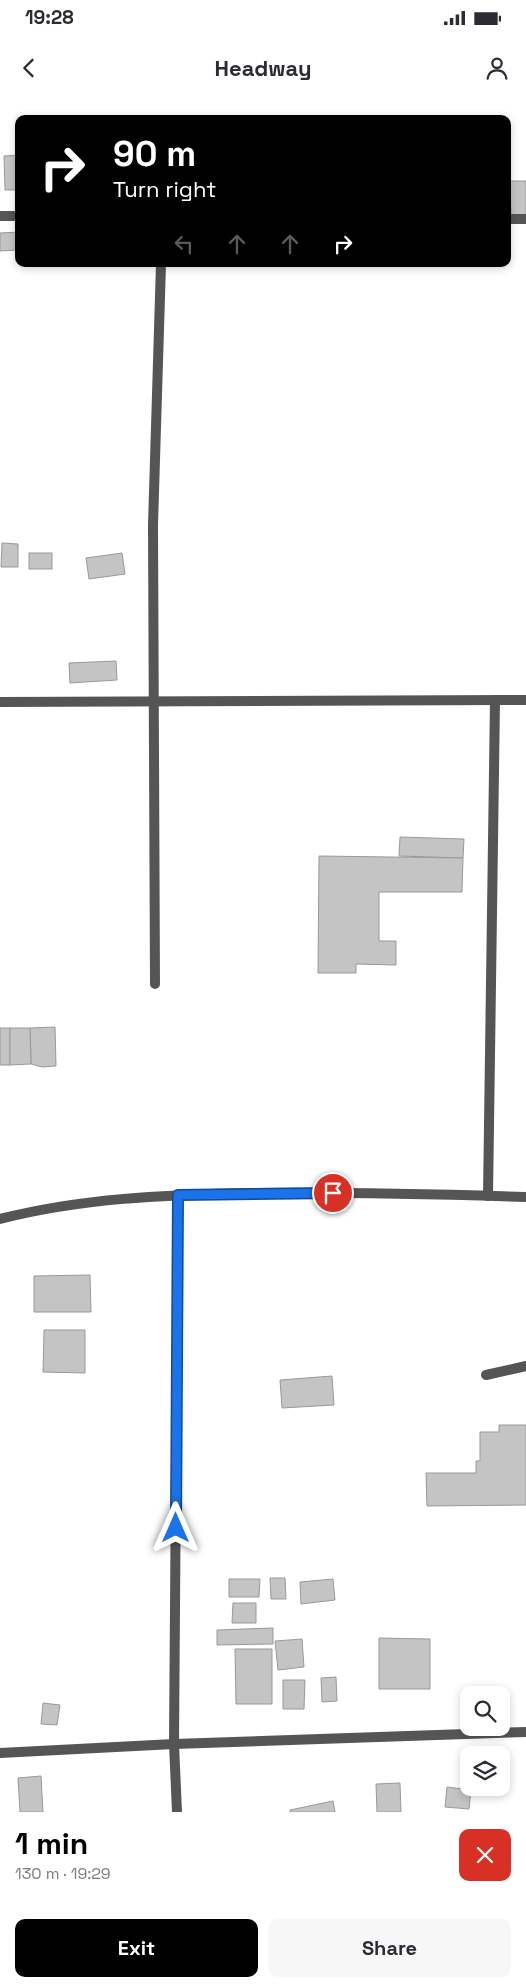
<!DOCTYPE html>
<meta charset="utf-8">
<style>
:root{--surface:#fff;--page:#f7f7f7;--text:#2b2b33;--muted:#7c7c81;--accent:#000}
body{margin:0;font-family:"Space Grotesk",sans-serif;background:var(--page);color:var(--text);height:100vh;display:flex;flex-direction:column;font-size:19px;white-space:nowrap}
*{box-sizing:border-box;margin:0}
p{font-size:16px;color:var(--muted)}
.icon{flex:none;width:28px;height:28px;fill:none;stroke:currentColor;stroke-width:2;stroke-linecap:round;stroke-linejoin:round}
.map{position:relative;height:1712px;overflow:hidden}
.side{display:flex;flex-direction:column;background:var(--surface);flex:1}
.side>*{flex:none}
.guide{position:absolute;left:15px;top:15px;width:496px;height:152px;border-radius:10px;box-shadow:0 2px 8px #0003;background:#000;color:#fff;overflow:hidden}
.tools{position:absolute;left:460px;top:1586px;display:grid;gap:10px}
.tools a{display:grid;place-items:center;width:50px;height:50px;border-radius:10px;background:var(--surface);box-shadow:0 2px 8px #0003;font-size:25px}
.pin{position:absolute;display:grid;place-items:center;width:42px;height:42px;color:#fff;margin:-21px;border:2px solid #fff;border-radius:50%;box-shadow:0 1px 5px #0007}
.me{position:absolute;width:55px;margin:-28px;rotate:0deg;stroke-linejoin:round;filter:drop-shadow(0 0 4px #0008)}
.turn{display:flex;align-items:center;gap:18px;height:105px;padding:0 15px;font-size:22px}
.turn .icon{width:65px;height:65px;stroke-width:2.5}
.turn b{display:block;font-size:35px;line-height:42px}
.lanes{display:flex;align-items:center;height:48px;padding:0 15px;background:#0003;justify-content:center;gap:25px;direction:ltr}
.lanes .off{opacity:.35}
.round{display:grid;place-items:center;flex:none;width:52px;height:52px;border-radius:10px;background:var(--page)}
.summary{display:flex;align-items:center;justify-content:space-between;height:85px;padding:0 15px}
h1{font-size:30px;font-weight:800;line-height:38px;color:var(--accent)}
.button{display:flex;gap:10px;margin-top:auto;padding:10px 15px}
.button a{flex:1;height:58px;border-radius:10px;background:var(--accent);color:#fff;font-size:20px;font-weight:800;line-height:58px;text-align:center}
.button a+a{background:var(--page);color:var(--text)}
.status{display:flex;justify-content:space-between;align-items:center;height:35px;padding:0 25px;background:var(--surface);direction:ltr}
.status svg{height:14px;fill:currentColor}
header{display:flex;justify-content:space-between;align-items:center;height:65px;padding:0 15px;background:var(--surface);font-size:22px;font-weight:800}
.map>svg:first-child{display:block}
.building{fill:#c4c4c4;stroke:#999}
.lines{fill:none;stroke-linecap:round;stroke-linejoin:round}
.lane{stroke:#555;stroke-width:10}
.street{stroke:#555;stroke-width:10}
.route-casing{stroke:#114b97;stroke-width:12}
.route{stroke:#1a73e8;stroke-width:9}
</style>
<div class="status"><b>19:28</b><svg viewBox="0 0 49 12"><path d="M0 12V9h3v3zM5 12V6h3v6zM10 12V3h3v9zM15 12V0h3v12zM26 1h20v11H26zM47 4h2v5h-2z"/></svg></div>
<header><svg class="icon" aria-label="back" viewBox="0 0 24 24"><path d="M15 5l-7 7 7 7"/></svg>Headway<svg class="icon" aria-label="person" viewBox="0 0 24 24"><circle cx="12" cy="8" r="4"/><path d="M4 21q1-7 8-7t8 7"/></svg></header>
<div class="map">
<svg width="526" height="1712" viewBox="0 0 526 1712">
<rect width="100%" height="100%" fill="#fff"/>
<!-- building -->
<g class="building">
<polygon points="19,55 19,90 5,90 4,56"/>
<polygon points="510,81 526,81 526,115 511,115"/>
<polygon points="19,132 19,150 0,151 0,133"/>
<polygon points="2,443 18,444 18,467 1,467"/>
<rect x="29" y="453" width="23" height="16"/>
<polygon points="122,453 125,474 89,479 86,458"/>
<polygon points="116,561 117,580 70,583 69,563"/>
<polygon points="400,737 464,739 463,758 399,756"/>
<polygon points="319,756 463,758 462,792 379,792 379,841 396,841 396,865 356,864 356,873 318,873"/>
<polygon points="55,927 56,966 42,967 31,964 30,928"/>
<rect x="0" y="928" width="10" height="37"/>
<polygon points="10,928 30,928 31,964 10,965"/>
<polygon points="90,1175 91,1212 34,1212 34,1176"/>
<polygon points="44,1230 85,1230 85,1273 43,1272"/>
<polygon points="332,1276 334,1305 282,1308 280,1280"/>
<polygon points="499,1325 526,1325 526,1405 427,1406 426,1373 476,1373 476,1361 480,1361 480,1332 499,1332"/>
<polygon points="270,1478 285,1478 286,1499 271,1499"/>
<polygon points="229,1479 260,1479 259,1497 229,1497"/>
<polygon points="333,1479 335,1500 301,1504 300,1482"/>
<polygon points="233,1503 256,1503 256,1523 232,1523"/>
<polygon points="273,1528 273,1544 217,1545 217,1530"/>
<polygon points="379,1538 430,1539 430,1589 379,1589"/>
<polygon points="302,1539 304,1567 278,1570 275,1541"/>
<polygon points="235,1549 272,1549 272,1604 236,1604"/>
<polygon points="336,1577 337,1601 322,1602 321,1578"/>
<polygon points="283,1580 305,1580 304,1609 283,1609"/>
<polygon points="43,1603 60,1605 57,1625 41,1624"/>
<polygon points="41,1676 43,1712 20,1712 18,1678"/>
<polygon points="400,1683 401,1712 377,1712 376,1684"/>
<polygon points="447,1687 471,1690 469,1709 445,1707"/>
<polygon points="333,1701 335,1712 290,1712 290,1710"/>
</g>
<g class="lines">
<!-- lane -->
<polyline class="lane" points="486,1275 526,1266"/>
<!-- street -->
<g class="street">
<polyline points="0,116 19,116"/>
<polyline points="508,119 526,119"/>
<polyline points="0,602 526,600"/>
<polyline points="155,884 153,425 161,164"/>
<polyline points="488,1096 495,600"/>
<path d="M0,1119C82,1098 165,1095 249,1093C341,1092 434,1094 526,1097"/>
<polyline points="0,1653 174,1644 526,1632"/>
<polyline points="177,1712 174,1644 178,1095"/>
</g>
</g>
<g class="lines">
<defs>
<polyline id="route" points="176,1428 178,1095 333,1093"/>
</defs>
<!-- route casing -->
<use href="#route" class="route-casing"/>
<!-- route -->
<use href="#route" class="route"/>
</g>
</svg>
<div class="tools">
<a><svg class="icon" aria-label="search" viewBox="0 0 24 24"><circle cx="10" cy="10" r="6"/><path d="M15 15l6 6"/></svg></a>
<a><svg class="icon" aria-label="layers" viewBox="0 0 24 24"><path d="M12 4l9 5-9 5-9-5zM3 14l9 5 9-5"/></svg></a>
</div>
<div class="pin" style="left:333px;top:1093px;background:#d93025"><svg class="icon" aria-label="arrive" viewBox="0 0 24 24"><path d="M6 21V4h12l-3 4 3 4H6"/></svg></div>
<svg class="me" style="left:176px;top:1428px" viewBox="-20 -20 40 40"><path d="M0-17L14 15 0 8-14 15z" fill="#1a73e8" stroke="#fff" stroke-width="4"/></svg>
<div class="guide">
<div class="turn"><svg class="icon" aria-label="right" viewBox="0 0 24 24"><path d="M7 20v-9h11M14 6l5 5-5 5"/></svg><div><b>90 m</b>Turn right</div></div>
<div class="lanes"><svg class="icon off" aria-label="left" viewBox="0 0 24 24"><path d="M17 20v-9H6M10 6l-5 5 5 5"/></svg><svg class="icon off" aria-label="ahead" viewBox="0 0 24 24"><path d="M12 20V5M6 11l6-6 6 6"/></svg><svg class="icon off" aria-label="ahead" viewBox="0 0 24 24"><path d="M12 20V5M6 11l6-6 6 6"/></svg><svg class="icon" aria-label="right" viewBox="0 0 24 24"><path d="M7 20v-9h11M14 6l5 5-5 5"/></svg></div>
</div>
</div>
<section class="side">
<div class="summary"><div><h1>1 min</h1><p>130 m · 19:29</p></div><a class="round" style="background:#d93025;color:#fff"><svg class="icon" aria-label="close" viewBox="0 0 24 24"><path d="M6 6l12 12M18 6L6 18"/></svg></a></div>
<div class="button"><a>Exit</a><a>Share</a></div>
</section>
